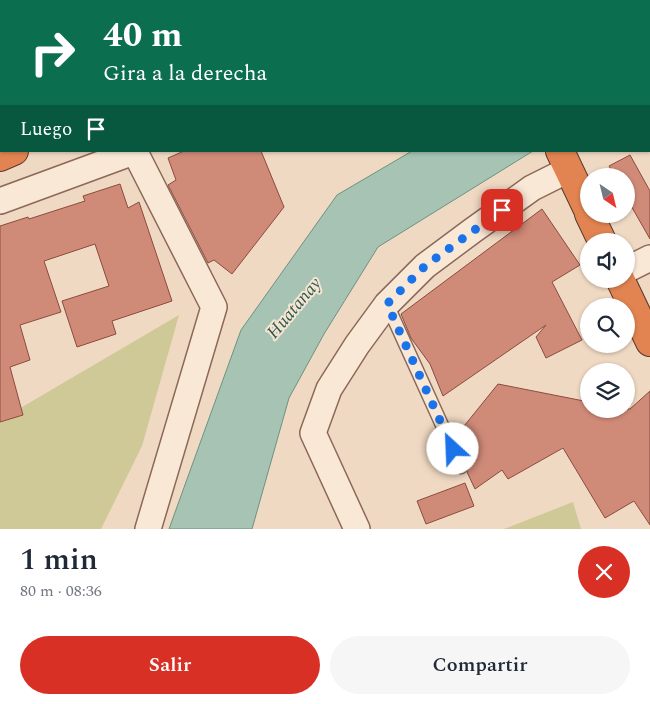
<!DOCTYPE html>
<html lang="es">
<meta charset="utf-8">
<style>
:root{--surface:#fff;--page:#f6f6f7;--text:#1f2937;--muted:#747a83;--accent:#d93025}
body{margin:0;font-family:Spectral,serif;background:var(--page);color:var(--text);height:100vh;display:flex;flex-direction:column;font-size:19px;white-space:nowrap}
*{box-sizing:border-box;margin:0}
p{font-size:16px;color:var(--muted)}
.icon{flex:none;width:28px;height:28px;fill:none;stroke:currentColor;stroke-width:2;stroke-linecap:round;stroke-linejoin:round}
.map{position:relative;height:529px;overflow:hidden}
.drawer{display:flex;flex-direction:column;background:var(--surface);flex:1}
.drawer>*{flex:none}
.banner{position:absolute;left:0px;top:0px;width:650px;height:152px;box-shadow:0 1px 4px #0004;background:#0b6e4f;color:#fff;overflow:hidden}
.needle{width:32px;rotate:145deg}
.controls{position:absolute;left:580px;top:168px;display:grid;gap:10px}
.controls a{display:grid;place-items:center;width:55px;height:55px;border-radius:50%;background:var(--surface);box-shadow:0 1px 4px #0004;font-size:25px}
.pin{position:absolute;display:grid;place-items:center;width:42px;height:42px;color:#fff;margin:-21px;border-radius:10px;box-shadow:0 2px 8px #0006}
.me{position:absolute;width:55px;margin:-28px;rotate:335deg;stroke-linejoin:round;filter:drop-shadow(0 0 4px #0008)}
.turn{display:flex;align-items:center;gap:18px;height:105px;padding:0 20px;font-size:22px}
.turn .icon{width:65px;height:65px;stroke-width:2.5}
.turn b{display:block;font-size:35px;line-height:42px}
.then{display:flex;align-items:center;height:48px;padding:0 20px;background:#0003;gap:10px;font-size:19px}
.round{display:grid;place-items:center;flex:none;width:52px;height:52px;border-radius:26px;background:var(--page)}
.headline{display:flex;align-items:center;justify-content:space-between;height:85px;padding:0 20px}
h1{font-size:30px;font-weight:600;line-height:38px}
.primary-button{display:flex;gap:10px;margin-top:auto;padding:10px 20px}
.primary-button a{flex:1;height:58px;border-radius:30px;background:var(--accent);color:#fff;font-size:20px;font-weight:600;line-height:58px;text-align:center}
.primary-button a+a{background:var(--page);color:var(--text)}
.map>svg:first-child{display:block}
.green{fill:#cfc997}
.water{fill:#a6c3b4;stroke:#6c9280}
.building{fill:#d08a78;stroke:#8b4c3e}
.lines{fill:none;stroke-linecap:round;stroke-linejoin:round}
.lane-casing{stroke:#8b6959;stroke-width:15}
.street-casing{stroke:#8b6959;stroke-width:28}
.secondary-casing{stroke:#6d4a3c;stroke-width:30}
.highway-casing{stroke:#59392d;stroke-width:30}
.lane{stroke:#fae8d7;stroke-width:12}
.street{stroke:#fae8d7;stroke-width:25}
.secondary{stroke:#fae8d7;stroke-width:28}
.highway{stroke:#e28451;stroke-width:28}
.rail{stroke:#3a261e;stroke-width:4;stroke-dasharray:9 9;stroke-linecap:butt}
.route{stroke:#1a73e8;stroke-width:9;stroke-dasharray:0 16.2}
.labels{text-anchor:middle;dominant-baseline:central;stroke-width:4;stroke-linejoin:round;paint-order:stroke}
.water-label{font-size:18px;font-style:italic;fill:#2c5b4e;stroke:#f7e5d3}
</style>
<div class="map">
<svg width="650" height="529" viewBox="0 0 650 529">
<rect width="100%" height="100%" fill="#f0d9c3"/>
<!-- green -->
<g class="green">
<polygon points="179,315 142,446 101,529 0,529 0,420"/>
<polygon points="573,502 581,529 504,529"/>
</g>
<!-- water -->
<polygon class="water" points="412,151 533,151 378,247 324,334 289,398 252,529 169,529 241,330 337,195"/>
<!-- building -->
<g class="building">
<polygon points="184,151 261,151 284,207 232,274 214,260 208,263 168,185 176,180 168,158"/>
<polygon points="630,155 650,191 650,239 626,197 626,176 615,176 609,166"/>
<polygon points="120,184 128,208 139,202 172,301 112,321 116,334 77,347 62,301 109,286 95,244 44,261 61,312 20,325 30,360 10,367 23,415 0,422 0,226 28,217 29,219 85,201 83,196"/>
<polygon points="542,209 580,265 552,282 582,340 546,358 536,337 546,325 443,396 430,364 411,338 401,314"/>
<polygon points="498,384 589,402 589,409 630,409 650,391 650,525 634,501 605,518 563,448 508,479 502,470 475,489 467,472 469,468 468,464 456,436"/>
<polygon points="465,483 474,506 426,524 417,501"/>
</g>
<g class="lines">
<defs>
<g id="lane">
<polyline points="538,1 539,0"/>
<polyline points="387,304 461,467"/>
</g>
<g id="street">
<polyline points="4,1 8,0"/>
<polyline points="135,152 214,307 148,529"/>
<polyline points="0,201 136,151"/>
<polyline points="626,270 650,258"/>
<polyline points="357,529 313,433 329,389 357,345 387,304 425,266 472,231 532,188 568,170"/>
</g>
<polyline id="secondary" points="495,0 495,1"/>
<g id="highway">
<polyline points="478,0 479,1"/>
<polyline points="297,1 300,0"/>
<polyline points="0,121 1,120"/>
<polyline points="560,151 589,212"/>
<polyline points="0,157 14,151"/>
<polyline points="589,214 602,241"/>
<polyline points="620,279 650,342"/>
</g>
</defs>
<!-- lane casing -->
<use href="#lane" class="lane-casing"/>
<!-- street casing -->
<use href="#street" class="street-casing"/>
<!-- secondary casing -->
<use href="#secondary" class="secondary-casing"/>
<!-- highway casing -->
<use href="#highway" class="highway-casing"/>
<!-- lane -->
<use href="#lane" class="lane"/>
<!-- street -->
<use href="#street" class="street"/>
<!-- secondary -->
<use href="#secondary" class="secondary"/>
<!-- highway -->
<use href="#highway" class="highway"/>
<!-- rail -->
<g class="rail">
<polyline points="200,1 202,0"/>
<polyline points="0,85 1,84"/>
</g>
</g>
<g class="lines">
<!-- route -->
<polyline class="route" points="453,449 387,304 425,266 502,210"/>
</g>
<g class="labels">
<!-- water labels -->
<g class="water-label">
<text transform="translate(294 308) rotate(-50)">Huatanay</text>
</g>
</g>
</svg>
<div class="controls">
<a><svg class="needle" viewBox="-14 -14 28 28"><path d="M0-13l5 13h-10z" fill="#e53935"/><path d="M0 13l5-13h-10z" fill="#747a83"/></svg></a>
<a><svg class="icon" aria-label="sound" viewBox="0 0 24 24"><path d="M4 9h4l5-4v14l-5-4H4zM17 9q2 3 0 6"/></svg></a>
<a><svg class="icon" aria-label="search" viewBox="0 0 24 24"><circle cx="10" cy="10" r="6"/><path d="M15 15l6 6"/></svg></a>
<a><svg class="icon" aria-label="layers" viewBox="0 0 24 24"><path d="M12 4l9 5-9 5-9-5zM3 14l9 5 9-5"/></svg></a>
</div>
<div class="pin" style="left:502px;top:210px;background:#d93025"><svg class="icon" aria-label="arrive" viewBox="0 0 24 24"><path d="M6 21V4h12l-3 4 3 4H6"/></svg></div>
<svg class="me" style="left:453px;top:449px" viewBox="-20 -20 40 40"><circle r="19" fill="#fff"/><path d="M0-13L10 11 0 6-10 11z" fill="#1a73e8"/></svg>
<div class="banner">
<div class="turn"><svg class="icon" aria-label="right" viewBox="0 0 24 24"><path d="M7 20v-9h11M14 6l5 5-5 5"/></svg><div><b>40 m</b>Gira a la derecha</div></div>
<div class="then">Luego<svg class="icon" aria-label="arrive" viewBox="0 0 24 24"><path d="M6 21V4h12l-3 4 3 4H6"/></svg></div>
</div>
</div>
<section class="drawer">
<div class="headline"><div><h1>1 min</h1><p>80 m · 08:36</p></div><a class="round" style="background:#d93025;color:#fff"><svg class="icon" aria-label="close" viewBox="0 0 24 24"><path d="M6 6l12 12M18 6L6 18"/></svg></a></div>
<div class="primary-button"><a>Salir</a><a>Compartir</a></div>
</section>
